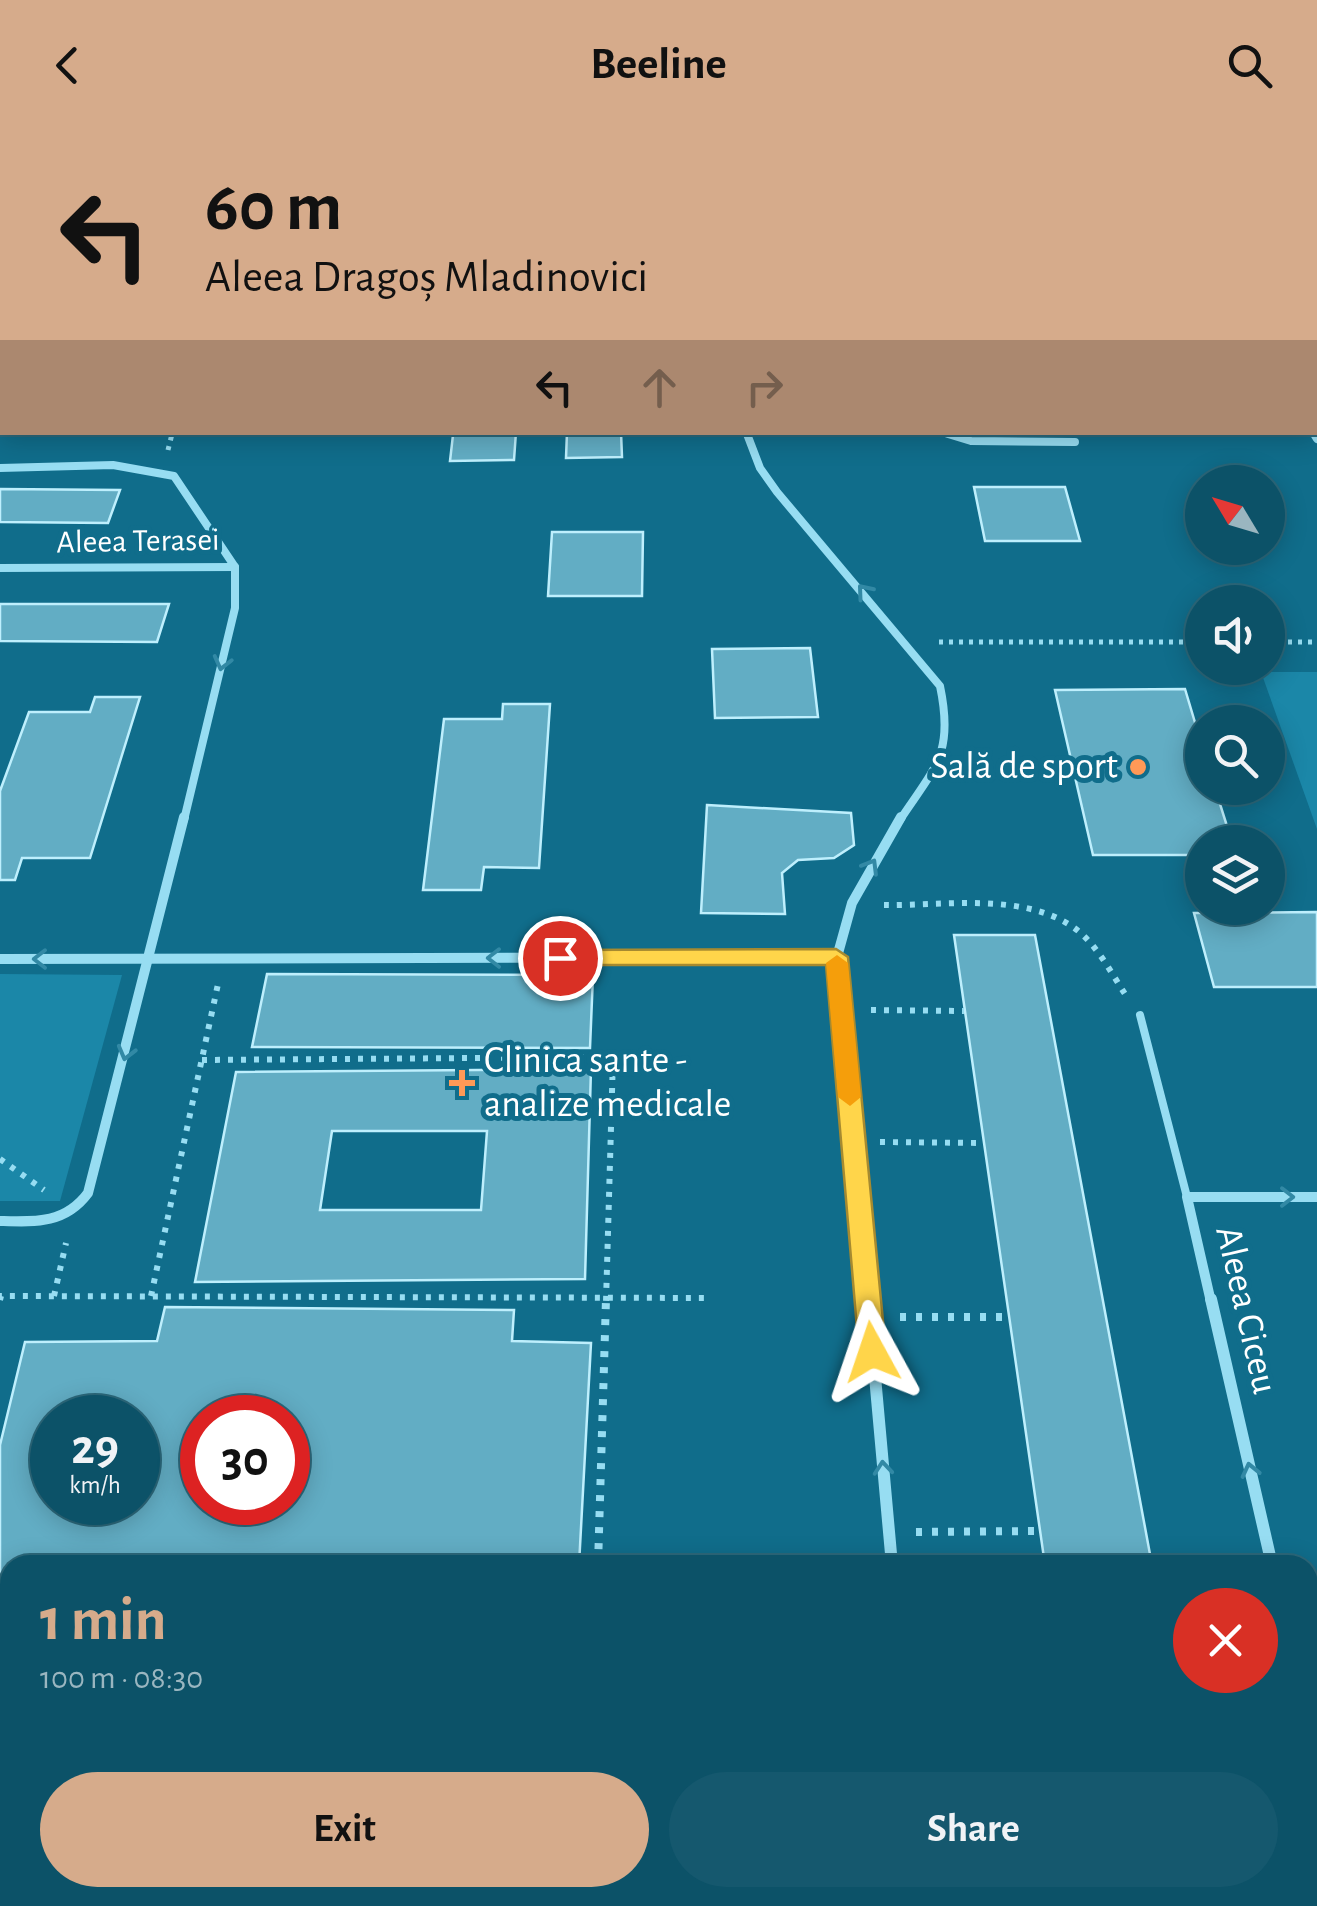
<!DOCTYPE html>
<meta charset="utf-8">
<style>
:root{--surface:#0c5268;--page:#15586e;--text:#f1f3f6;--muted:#9ab6c0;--line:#2c697c;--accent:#d6ab8b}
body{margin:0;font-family:"Alegreya Sans",sans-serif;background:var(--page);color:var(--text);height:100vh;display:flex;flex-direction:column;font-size:38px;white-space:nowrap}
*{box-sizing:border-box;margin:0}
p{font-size:32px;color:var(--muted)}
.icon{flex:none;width:55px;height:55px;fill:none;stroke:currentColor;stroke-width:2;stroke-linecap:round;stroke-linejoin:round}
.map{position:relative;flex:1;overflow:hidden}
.side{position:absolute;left:0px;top:1425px;width:1318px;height:352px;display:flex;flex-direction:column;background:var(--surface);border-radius:30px 30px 0 0;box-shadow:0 5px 25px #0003,0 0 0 2px var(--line)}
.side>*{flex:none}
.banner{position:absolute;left:0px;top:0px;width:1318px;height:305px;box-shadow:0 5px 25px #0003,0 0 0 2px var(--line);background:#d6ab8b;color:#111;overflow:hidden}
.needle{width:65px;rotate:308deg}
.buttons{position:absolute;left:1185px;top:335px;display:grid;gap:20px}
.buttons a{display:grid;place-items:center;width:100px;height:100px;border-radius:50%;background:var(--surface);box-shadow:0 5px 25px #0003,0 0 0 2px var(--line);font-size:50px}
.speed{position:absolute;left:30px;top:1265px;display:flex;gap:20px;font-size:50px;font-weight:700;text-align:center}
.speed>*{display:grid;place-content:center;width:130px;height:130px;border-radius:50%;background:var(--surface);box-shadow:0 5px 25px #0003,0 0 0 2px var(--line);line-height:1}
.speed small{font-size:25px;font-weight:400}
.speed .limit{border:15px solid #d22;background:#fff;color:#111}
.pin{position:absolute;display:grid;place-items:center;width:85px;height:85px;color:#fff;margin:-42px;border:5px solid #fff;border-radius:50%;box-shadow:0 2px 10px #0007}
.me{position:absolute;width:110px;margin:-55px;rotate:355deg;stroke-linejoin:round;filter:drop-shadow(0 0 8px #0008)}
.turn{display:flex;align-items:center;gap:35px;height:210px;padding:0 40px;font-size:45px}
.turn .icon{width:130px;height:130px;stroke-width:2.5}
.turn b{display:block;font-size:70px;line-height:85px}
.lanes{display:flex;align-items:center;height:95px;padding:0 40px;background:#0003;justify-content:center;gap:50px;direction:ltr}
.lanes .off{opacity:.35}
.round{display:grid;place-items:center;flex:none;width:105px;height:105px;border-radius:52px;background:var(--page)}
.summary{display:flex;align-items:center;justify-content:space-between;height:170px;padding:0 40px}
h1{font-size:60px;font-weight:700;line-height:75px;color:var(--accent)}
.action{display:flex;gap:20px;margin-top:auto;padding:20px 40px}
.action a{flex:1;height:115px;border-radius:60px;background:var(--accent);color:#111;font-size:40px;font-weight:700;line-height:115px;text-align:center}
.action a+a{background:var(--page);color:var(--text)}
header{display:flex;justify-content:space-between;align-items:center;height:130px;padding:0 40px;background:var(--accent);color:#111;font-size:45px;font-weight:700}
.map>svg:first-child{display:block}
.green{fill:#1b87a8}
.building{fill:#62adc4;stroke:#beeffd;stroke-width:2.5;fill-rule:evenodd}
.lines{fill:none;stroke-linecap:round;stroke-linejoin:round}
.path-far3{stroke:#97ddf2;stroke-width:4;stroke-dasharray:4 5;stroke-linecap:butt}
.path-far2{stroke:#97ddf2;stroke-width:5;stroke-dasharray:4 6;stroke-linecap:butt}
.path-far1{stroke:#97ddf2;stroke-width:6;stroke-dasharray:5 8;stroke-linecap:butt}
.path{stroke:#97ddf2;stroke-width:8;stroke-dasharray:6 10;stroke-linecap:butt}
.lane{stroke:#97ddf2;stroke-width:8}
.street-far3{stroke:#97ddf2;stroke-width:6}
.street-far2{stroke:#97ddf2;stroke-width:8}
.street-far1{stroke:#97ddf2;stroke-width:10}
.street{stroke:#97ddf2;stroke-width:12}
.oneway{stroke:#3289a5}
.route{fill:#ffd54a;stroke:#a68a30;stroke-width:2.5}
.slow{fill:#f59e0b}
.poi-dot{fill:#ff9957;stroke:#106d8b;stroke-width:4}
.labels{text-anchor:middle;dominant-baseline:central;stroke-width:10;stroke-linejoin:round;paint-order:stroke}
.far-street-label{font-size:32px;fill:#fff;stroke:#106d8b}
.poi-label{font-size:38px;fill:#fff;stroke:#106d8b;text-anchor:end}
.street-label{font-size:38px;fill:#fff;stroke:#106d8b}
</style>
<header><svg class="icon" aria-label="back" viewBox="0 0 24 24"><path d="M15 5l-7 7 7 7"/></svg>Beeline<svg class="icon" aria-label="search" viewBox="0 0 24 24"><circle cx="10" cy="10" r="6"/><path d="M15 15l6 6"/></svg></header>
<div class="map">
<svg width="1317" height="1776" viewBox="0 0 1317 1776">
<rect width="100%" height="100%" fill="#106d8b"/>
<!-- green -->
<g class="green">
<polygon points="1261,542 1317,542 1317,699"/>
<polygon points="0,844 122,845 60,1071 0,1071"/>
</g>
<!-- building -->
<g class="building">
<polygon points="400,302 516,302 514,330 450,331 453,305"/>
<polygon points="567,302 621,302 622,327 566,328"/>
<polygon points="974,357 1065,357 1080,411 985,411"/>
<polygon points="0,359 120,360 108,393 0,392"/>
<polygon points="552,402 643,402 642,466 548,466"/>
<polygon points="0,474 169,474 157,512 0,511"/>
<polygon points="810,518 818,587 715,588 712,519"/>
<polygon points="1185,559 1202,616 1202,658 1215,658 1232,712 1202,712 1202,725 1093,725 1055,560"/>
<polygon points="95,567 140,567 90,728 22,728 15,750 0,750 0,661 29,582 90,582"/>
<polygon points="503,574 550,574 539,738 484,737 481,760 423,760 444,589 502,589"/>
<polygon points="707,675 851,683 854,715 834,728 798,730 782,743 785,784 701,783"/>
<polygon points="1317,782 1317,857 1214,857 1194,783"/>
<polygon points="954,805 1035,805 1152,1435 1045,1435"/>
<polygon points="267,844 593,845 590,918 252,917"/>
<path d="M591,939L585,1149L195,1152L236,942ZM332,1001H487L481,1080H320Z"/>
<path d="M165,1177L514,1180L512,1211L591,1213L579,1435H10V1768H804V1776H0V1315L25,1212L157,1211ZM52,1288H138V1372H52ZM202,1288H288V1372H202Z"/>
<polygon points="1093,1768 1214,1768 1215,1776 1094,1776"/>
</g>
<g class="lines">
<!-- path-far3 -->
<g class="path-far3">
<polyline points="1260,1 1309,2"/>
<polyline points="0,108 2,103"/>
<polyline points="172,306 173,302"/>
</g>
<!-- path-far2 -->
<g class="path-far2">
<polyline points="168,320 172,304"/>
<polyline points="939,512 1202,512"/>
<polyline points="1268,512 1317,512"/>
</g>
<!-- path-far1 -->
<g class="path-far1">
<path d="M884,775C943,776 1022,762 1073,797C1096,813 1110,841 1125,864"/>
<polyline points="871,880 964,881"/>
<polyline points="202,930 613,927 606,1172"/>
<polyline points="880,1012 984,1013"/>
<polyline points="0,1029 44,1060"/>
<polyline points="54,1166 66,1113"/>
<polyline points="151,1166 218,854"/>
<polyline points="0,1170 1,1166 708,1168"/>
</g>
<!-- path -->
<g class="path">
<polyline points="900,1187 1009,1187"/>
<polyline points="916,1402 1040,1401"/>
<polyline points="598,1435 606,1169"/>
</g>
<!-- lane -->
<polyline class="lane" points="1140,885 1187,1067"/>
<!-- street-far3 -->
<g class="street-far3">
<polyline points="746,302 748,306"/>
<polyline points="942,302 956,306"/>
<polyline points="1313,302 1315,306"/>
</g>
<!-- street-far2 -->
<g class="street-far2">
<path d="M747,304L760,338L777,362L940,556C954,623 936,636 900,690"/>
<polyline points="948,304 971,311 1075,312"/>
<polyline points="1314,304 1317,309"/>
<polyline points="0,338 113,335 174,346 235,437 235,478 184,690"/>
<polyline points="0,438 235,437"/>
</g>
<!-- street-far1 -->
<g class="street-far1">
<polyline points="0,829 837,827"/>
<path d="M0,1091C35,1092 65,1094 88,1063L184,687"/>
<polyline points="868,1172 837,827 852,773 901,687"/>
<polyline points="1211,1172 1187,1067 1317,1067"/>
</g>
<!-- street -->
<g class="street">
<polyline points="868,1169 892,1435"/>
<polyline points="1211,1169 1272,1435"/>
<polyline points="1308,1587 1317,1628"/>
<polyline points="922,1768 923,1776"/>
</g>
</g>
<!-- one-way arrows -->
<defs><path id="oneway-chevron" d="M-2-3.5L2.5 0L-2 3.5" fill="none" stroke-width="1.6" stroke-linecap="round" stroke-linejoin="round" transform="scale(2.5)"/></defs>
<g class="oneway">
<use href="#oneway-chevron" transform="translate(864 461) rotate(-130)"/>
<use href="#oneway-chevron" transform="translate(222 533) rotate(104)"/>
<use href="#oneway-chevron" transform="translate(871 736) rotate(-59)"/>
<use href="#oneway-chevron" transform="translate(494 828) rotate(180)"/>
<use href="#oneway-chevron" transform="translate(40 829) rotate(180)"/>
<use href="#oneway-chevron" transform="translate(126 923) rotate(105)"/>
<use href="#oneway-chevron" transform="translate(1287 1067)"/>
<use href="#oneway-chevron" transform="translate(883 1338) rotate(-95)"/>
<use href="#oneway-chevron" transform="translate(1250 1340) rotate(-103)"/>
</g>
<!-- route -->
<polygon class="route" points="836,819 848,827 886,1222 882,1231 872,1234 863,1231 859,1222 826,835 560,835 548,828 560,820"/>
<!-- slow -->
<polygon class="slow" points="837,825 848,833 861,967 850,976 838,967 826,833"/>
<!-- markers -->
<g class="poi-dot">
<circle cx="1138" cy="637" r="10"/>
<path d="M457 938h10v10h10v10h-10v10h-10v-10h-10v-10h10z"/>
</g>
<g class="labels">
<!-- far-street labels -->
<g class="far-street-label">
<text transform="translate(138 411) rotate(-1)">Aleea Terasei</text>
</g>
<!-- poi labels -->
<g class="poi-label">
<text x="1118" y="637">Sală de sport</text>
<text x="484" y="931" text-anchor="start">Clinica sante -<tspan x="484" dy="44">analize medicale</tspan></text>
</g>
<!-- street labels -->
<g class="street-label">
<text transform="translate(1246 1180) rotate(77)">Aleea Ciceu</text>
</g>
</g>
</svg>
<div class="buttons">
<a><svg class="needle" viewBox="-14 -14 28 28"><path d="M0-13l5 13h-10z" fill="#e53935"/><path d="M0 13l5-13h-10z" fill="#9ab6c0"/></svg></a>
<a><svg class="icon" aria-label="sound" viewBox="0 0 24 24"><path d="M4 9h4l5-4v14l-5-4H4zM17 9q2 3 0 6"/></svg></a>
<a><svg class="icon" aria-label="search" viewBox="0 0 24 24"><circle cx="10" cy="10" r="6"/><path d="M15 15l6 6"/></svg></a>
<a><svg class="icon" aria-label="layers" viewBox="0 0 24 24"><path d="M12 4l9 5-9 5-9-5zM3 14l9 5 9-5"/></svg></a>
</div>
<div class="speed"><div>29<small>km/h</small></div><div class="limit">30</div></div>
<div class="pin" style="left:560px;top:828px;background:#d93025"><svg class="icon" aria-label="arrive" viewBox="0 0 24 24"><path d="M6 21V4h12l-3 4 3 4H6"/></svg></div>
<svg class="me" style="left:872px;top:1222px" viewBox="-20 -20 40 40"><path d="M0-17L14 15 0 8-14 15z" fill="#ffd54a" stroke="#fff" stroke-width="4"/></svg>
<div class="banner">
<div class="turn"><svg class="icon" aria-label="left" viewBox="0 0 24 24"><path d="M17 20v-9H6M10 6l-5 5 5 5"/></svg><div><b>60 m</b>Aleea Dragoș Mladinovici</div></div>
<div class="lanes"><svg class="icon" aria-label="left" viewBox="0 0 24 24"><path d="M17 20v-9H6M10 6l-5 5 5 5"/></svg><svg class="icon off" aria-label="ahead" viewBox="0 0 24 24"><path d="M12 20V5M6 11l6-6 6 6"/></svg><svg class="icon off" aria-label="right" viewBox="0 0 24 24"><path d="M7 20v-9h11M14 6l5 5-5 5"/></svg></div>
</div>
<section class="side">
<div class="summary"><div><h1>1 min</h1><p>100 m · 08:30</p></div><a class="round" style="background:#d93025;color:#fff"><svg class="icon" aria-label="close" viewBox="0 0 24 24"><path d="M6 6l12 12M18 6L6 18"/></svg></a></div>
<div class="action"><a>Exit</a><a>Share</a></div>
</section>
</div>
